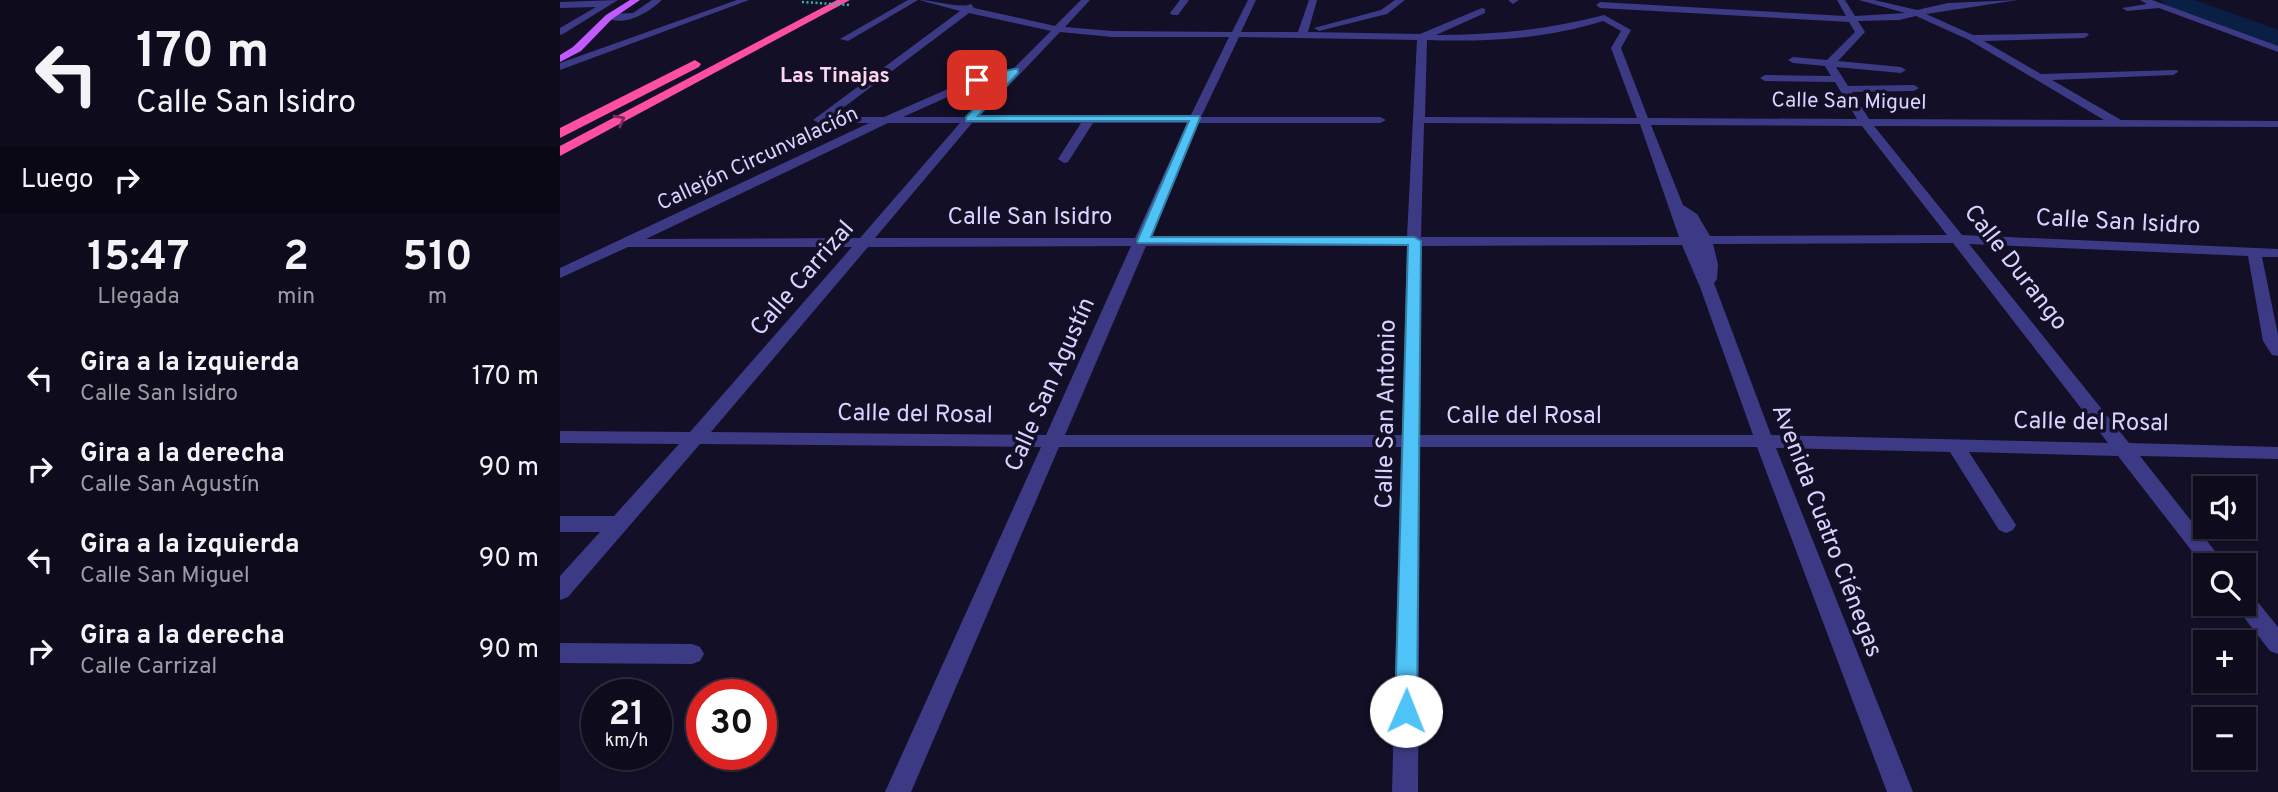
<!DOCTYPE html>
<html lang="es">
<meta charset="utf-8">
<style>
:root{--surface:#0e0b1c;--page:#1c1929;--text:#f1f3f6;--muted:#9b9ba3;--line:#2e2b3b}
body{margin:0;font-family:Overpass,sans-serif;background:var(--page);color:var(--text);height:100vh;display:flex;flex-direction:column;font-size:26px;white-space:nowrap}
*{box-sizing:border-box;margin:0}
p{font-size:23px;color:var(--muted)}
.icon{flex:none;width:38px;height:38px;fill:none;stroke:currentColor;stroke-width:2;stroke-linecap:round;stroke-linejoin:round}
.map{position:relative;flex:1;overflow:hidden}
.sheet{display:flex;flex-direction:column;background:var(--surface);width:560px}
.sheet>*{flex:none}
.guide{background:#0e0b1c;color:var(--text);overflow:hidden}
.controls{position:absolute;left:1633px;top:476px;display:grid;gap:14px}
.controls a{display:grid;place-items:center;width:63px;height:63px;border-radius:0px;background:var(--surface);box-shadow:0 2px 5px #0004,0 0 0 2px var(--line);font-size:35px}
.speed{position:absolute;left:21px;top:679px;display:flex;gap:14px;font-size:35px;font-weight:700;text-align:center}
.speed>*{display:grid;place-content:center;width:91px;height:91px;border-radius:50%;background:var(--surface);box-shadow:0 2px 5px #0004,0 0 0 2px var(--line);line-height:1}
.speed small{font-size:18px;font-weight:400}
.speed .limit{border:10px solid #d22;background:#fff;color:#111}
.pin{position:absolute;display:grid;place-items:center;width:60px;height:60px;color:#fff;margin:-30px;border-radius:14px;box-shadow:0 4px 10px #0006}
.me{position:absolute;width:77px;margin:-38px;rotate:1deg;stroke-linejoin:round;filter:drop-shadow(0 0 5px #0008)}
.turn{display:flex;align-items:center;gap:24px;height:147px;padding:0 21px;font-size:32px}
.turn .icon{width:91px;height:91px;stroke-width:2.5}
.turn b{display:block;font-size:49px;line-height:60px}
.then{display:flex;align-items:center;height:66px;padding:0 21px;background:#0003;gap:14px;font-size:26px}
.eta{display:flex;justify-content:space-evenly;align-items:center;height:119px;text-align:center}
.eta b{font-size:42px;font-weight:700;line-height:49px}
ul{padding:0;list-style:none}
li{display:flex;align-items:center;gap:21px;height:91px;padding:0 21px}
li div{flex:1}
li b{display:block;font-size:26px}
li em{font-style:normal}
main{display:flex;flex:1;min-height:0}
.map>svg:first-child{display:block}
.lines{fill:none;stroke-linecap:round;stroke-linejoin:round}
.river{fill:#0a1f44;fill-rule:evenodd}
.minor{fill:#3d3a85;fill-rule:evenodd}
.major{fill:#c25bff;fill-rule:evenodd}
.highway{fill:#ff4fa3;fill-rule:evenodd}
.path-bridge{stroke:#2fb8b0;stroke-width:2.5;stroke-dasharray:2 2.5;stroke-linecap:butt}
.oneway{stroke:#7d2c5e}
.route{fill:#4fc3f7;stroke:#337fa1;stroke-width:2}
.labels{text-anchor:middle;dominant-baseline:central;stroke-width:7;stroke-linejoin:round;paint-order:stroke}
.far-neighbourhood-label{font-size:21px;font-weight:bold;fill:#ffd6f0;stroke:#130f26}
.far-street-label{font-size:21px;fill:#d9d4ff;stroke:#130f26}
.street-label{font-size:24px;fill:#d9d4ff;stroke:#130f26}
</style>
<main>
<section class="sheet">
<div class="guide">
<div class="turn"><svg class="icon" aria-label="left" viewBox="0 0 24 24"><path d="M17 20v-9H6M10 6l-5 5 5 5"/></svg><div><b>170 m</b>Calle San Isidro</div></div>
<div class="then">Luego<svg class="icon" aria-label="right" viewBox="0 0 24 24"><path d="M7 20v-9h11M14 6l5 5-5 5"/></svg></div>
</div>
<div class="eta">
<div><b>15:47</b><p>Llegada</p></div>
<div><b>2</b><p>min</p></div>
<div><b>510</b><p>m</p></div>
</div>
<ul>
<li><svg class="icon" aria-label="left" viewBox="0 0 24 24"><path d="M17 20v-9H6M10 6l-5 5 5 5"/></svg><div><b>Gira a la izquierda</b><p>Calle San Isidro</p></div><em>170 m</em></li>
<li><svg class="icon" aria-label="right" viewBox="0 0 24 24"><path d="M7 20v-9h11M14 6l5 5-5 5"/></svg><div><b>Gira a la derecha</b><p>Calle San Agustín</p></div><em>90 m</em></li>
<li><svg class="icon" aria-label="left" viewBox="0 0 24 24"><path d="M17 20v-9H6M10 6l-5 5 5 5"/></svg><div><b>Gira a la izquierda</b><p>Calle San Miguel</p></div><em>90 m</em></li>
<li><svg class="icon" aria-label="right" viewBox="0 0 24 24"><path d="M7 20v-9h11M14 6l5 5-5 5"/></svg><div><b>Gira a la derecha</b><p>Calle Carrizal</p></div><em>90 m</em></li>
</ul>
</section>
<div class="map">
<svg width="1718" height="792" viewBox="0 0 1718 792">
<rect width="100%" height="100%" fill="#130f26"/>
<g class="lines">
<!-- river -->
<polygon class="river" points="1601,0 1635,0 1718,30 1718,47 1605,5"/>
<!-- minor -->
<g class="minor">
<polygon points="58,0 3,34 0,35 0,28 36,7 0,8 0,2"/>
<path d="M92,0H102C88,13 64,28 44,17L49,14L73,13Z"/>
<polygon points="177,0 189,0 0,70 0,63"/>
<polygon points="348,0 358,0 288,41 280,39"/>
<path d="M359,0C373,0 401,9 411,4L414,8L495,26L521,0H530L505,27L552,31L672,32L688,0H696L681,32H738L749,0H757L748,32L860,34L922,8L925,9V13L876,35C934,35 987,30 1044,15L1071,30L1061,48L1088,118L1297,119L1275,82L1205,81L1200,78L1205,75L1271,76L1265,66L1233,63L1228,60L1233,57L1267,60L1295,32L1289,22L1040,8L1036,5L1040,2L1286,16L1277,0H1285L1295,16L1345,13L1299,0H1314L1357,10L1388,3L1458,0L1366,14L1413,35L1527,33L1529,35L1524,38L1424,41L1481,74L1617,70L1618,72L1613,75L1492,80L1561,120L1718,121V127L1314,126L1402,235L1718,249V257H1702L1718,335V356L1712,355L1703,341L1688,256L1409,244L1569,443L1718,447V459L1580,456L1666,565H1645V568L1558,456L1409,452L1456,525L1453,530L1446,533L1439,530L1390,452L1216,448L1353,792H1327L1197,447H860L858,792H832L841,447H499L351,792H325L481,447L140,444L8,597L0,600V576L40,532H0V516H54L119,444L0,443V431L130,432L292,247H68L0,278V268L309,123H259L253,120L400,11ZM409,13L491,31L454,68L413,78L324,117H271ZM1356,16L1409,40L1544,120L1309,119L1292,92L1354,91L1359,88L1354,85L1288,86L1276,67L1341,73L1346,70L1341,67L1278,61L1305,32L1298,21L1339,20ZM1043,21L1061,31L1051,48L1077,118L865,117L867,40C927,42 985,39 1043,21ZM500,32L552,37H669L630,117H419ZM679,37L857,40L847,237L589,238L638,123H820L826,120L820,117H641ZM446,76L406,117H343L421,82ZM328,123H400L300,238L86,239ZM412,123H521L498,159L504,163L508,162L533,123H627L575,238H315ZM864,123L1080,124L1119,237H861ZM1091,125L1302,126L1387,235L1150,236L1137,214L1123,205ZM1393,243L1548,443L1211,435L1154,283L1157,279L1158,264L1153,244ZM1122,245L1140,287L1193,435H860L861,246ZM571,246L486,435L151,432L308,247ZM586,246H847L842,435H505Z"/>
<polygon points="620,0 629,0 618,15 612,15 610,13"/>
<polygon points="835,0 845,0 827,14 759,31 754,28 821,10"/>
<polygon points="959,0 953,4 949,1 949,0"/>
<polygon points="1580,0 1592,0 1718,46 1718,52 1599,8 1567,11 1562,8 1587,4"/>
<polygon points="1684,592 1692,595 1718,627 1718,654 1710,651 1676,607 1674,604 1684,604"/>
<polygon points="0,643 132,644 140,647 144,654 140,661 132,664 0,663"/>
</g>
<!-- major -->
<polygon class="major" points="70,0 80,0 52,19 21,51 0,62 0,55 13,47 46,15"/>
<!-- highway -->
<g class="highway">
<polygon points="277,0 290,0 0,156 0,146"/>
<polygon points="135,60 141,64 139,67 0,138 0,128"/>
</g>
<!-- path-bridge -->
<polyline class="path-bridge" points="242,2 289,5"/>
</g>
<!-- one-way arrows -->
<defs><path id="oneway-chevron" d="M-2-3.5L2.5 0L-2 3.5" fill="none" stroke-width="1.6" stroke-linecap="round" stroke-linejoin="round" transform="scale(1.75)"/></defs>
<use class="oneway" href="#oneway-chevron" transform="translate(60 120) rotate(-28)"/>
<!-- route -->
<polygon class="route" points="454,69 458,69 458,73 418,116 639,116 640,118 591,237 854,237 861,241 857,711 854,718 846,721 838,718 835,711 848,245 578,243 577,241 629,121 406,121 406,117 444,77 417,83 414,83 414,78"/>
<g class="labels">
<!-- far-neighbourhood labels -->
<g class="far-neighbourhood-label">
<text x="275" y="76">Las Tinajas</text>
</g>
<!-- far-street labels -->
<g class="far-street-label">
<text transform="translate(1289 102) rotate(1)">Calle San Miguel</text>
<text transform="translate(198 159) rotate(-25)">Callejón Circunvalación</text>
</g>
<!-- street labels -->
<g class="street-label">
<text x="470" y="218">Calle San Isidro</text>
<text transform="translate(1558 223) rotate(3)">Calle San Isidro</text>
<text transform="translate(1455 268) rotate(52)">Calle Durango</text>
<text transform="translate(243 279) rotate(-49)">Calle Carrizal</text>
<text transform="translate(491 385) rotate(-66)">Calle San Agustín</text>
<text transform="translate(827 414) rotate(-89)">Calle San Antonio</text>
<text transform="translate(355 415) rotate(1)">Calle del Rosal</text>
<text x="964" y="417">Calle del Rosal</text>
<text transform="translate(1531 423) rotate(1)">Calle del Rosal</text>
<text transform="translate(1266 531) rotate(69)">Avenida Cuatro Ciénegas</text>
</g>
</g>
</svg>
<div class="controls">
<a><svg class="icon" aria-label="sound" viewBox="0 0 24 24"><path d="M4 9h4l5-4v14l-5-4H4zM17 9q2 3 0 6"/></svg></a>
<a><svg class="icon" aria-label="search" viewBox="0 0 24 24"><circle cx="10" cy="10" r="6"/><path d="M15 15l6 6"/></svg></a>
<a>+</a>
<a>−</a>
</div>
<div class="speed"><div>21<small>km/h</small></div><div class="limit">30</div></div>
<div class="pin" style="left:417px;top:80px;background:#d93025"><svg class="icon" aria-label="arrive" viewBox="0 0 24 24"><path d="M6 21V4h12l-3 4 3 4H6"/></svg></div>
<svg class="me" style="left:846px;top:711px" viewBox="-20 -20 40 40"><circle r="19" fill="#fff"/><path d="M0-13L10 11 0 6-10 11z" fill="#4fc3f7"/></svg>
</div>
</main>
